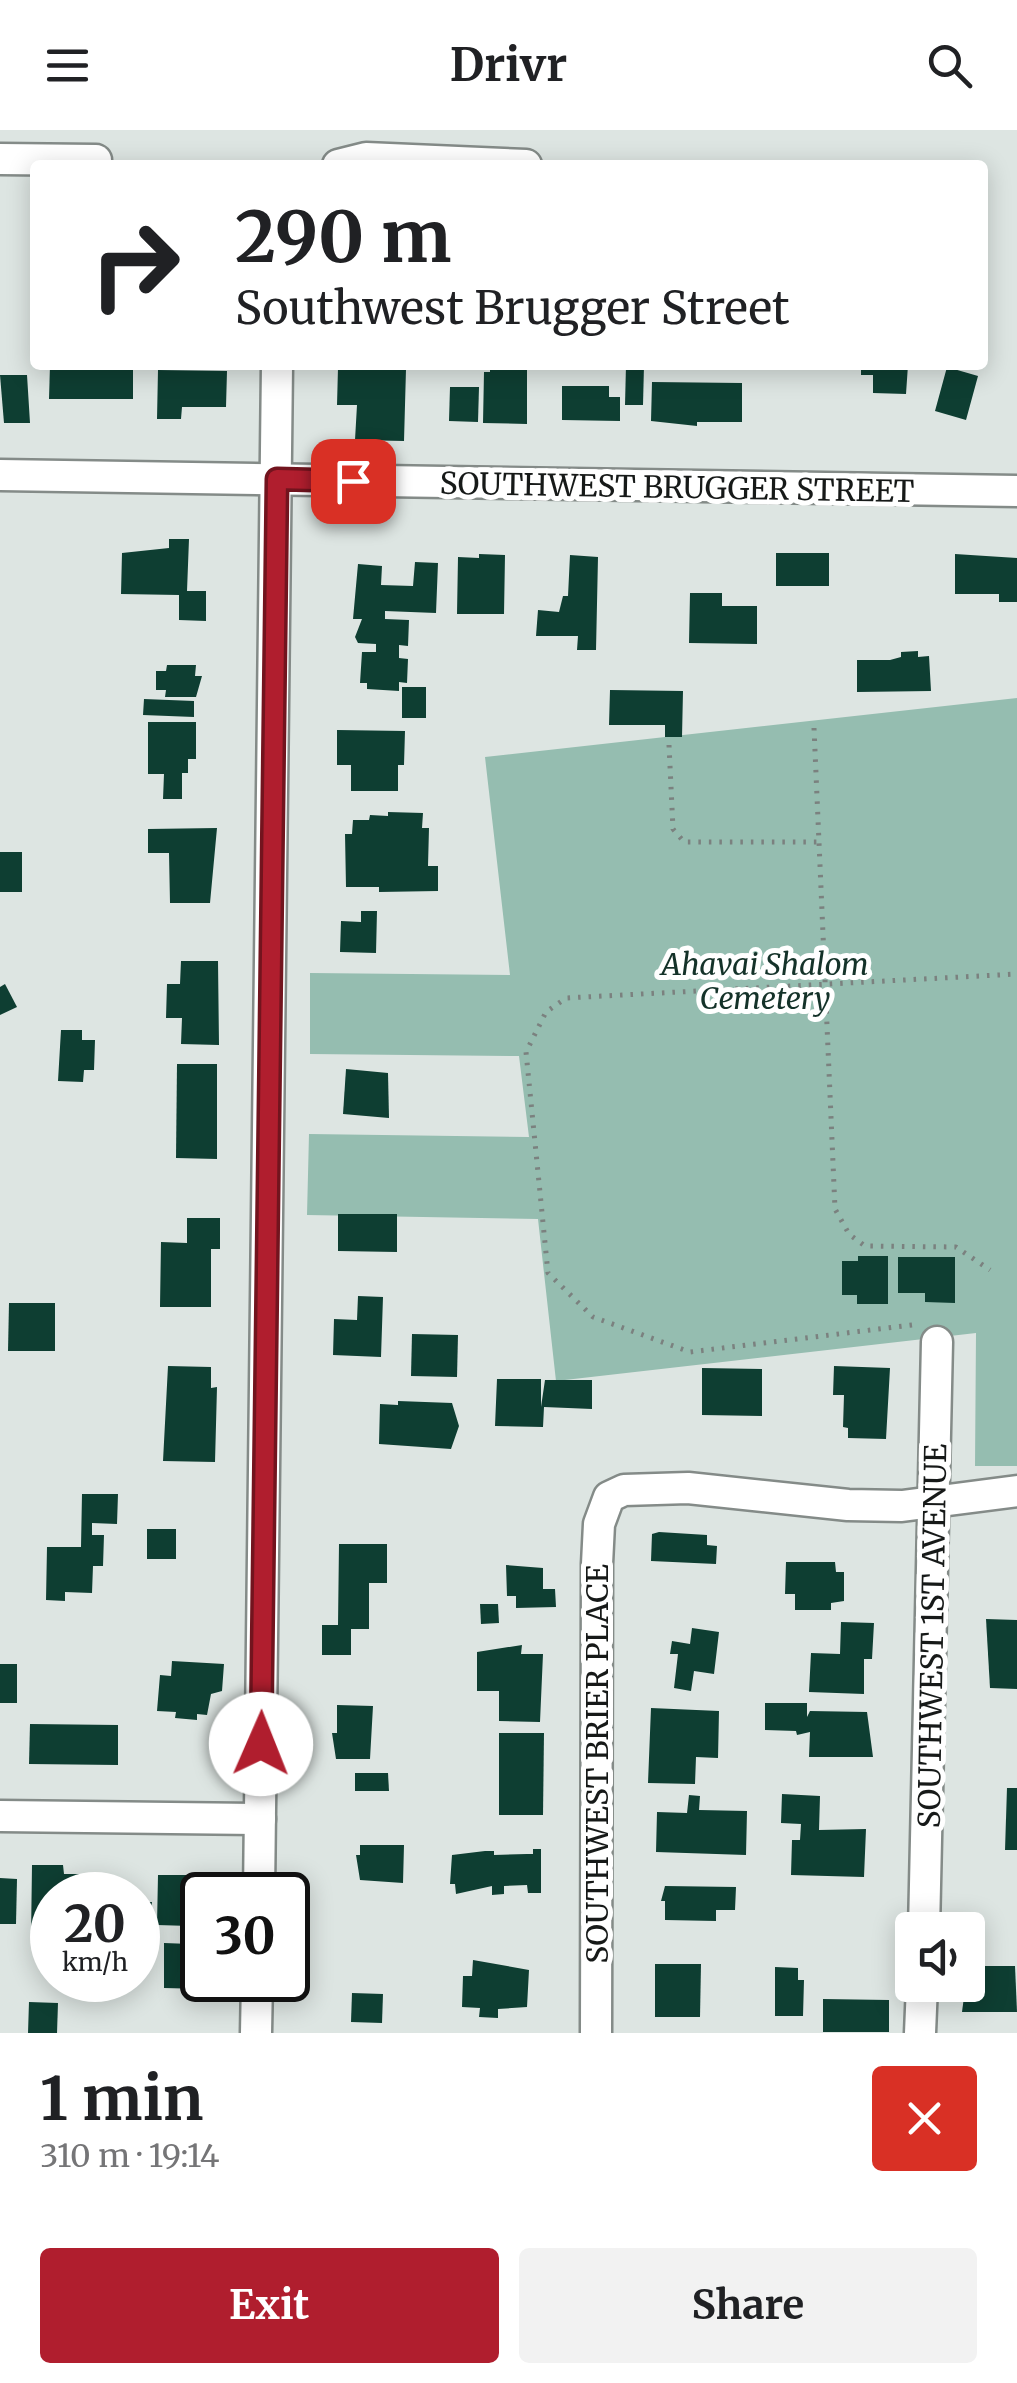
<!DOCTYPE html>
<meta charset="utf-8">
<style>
:root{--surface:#fff;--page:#f2f2f2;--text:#202124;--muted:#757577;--accent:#b01e2e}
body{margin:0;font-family:Merriweather,serif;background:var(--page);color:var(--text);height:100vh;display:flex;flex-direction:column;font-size:38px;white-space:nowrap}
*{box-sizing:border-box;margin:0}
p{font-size:32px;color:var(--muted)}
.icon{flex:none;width:55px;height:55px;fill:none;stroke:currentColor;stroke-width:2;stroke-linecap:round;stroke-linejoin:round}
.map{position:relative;height:1903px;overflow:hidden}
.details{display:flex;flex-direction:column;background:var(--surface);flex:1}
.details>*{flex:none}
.hud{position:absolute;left:30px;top:30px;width:958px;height:210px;border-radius:10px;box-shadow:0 5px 25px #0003;background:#fff;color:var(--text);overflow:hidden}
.fabs{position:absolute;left:895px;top:1782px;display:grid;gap:20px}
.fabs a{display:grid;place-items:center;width:90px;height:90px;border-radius:10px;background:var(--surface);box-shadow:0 5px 25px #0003;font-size:50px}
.speed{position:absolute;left:30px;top:1742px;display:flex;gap:20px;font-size:50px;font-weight:700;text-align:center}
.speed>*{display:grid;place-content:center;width:130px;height:130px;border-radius:50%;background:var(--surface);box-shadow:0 5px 25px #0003;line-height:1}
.speed small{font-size:25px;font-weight:400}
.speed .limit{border:5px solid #111;border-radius:15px;background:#fff;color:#111}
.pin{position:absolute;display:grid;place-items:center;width:85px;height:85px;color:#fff;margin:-42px;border-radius:20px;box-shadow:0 5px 15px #0006}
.me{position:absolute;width:110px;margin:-55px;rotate:1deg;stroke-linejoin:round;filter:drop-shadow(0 0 8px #0008)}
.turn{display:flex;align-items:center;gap:35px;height:210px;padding:0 40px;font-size:45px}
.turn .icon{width:130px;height:130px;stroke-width:2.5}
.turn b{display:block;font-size:70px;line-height:85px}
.round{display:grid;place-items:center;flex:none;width:105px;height:105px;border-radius:10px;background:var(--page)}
.summary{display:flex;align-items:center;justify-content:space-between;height:170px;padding:0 40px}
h1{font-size:60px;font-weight:700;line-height:75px}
.primary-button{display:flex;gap:20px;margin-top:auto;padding:20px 40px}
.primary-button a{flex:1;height:115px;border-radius:10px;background:var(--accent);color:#fff;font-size:40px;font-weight:700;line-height:115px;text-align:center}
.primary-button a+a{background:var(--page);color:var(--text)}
header{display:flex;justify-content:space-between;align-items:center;height:130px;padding:0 40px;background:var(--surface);font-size:45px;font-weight:700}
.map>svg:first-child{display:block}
.green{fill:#95bdb0}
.building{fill:#0e3e32}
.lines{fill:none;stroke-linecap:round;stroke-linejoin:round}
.street-casing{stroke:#848b88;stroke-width:35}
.path{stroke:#7b817f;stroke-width:5;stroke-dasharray:2.5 8;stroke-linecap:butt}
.street{stroke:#fff;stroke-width:30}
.route-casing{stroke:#72141e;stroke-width:25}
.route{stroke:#b01e2e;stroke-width:18}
.labels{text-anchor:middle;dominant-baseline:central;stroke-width:10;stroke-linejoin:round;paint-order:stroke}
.street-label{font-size:30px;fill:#161918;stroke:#fff}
.park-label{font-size:30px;font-style:italic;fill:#143229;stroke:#fff}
</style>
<header><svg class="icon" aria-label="menu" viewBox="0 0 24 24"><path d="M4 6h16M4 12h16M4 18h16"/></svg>Drivr<svg class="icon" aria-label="search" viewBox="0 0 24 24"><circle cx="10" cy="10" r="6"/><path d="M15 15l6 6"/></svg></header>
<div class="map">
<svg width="1017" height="1903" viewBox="0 0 1017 1903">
<rect width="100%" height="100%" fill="#dde5e2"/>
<!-- green -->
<polygon class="green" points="1017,568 1017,1336 975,1336 976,1203 556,1251 538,1089 307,1085 309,1004 529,1007 519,926 310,924 310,843 510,845 485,627"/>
<!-- building -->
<g class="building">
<polygon points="50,235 133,235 133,269 49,269"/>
<polygon points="490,235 527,235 527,294 483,293 484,242 490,242"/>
<polygon points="626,235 644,235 643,275 625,275"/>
<polygon points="861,235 908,235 906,264 873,263 873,245 861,245"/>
<polygon points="947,237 978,246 966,290 935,281"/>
<polygon points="338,238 406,239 404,311 355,310 357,275 337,275"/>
<polygon points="158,240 227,241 226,277 182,277 181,289 157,289"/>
<polygon points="0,245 27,245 30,293 4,293"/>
<polygon points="652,252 742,253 742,292 697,292 697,296 651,291"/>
<polygon points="562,256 609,256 609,267 620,267 620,291 562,290"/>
<polygon points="450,257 479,257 478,292 449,291"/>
<polygon points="169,409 189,409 187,461 206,461 206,491 179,490 179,465 121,464 122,423 169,418"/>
<rect x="776" y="423" width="53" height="33"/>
<polygon points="479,424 505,425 504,484 457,484 458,427 479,428"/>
<polygon points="955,424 1017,428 1017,472 999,472 999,464 955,464"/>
<polygon points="570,425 598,427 596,520 577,520 578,506 536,506 538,480 559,482 563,466 568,466"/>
<polygon points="415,432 438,433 436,483 385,481 385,489 409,490 408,516 399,515 399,528 408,529 407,553 399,552 399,561 367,559 367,553 360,553 362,522 376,522 376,514 358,513 355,507 362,489 353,489 358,434 382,436 381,455 413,456"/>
<polygon points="690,463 722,463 722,476 757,476 757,514 689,513"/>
<polygon points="918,521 918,527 929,526 931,561 857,562 857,530 890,530 901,527 901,522"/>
<polygon points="167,535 196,535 195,546 202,546 196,567 165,567 166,560 156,560 156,541 166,541"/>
<rect x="402" y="557" width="24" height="31"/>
<polygon points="610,560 683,561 682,607 665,607 665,595 609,595"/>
<polygon points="144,569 194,571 194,587 143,585"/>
<polygon points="148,592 196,592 196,629 188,629 188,643 182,643 182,669 163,669 164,644 148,644"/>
<polygon points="337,600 405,601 404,635 398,635 398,661 351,661 351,635 337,635"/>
<polygon points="388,682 423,683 422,698 429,698 428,736 438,736 438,761 379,762 379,757 346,757 345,704 352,704 353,690 369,690 370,685 388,686"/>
<polygon points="217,698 210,773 170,773 169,723 148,723 148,699"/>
<rect x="0" y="722" width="22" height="40"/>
<polygon points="361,781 377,781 376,823 340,822 341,791 361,792"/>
<polygon points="181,831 218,831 219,915 181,914 182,888 166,888 167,854 180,854"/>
<polygon points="5,854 17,877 0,885 0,857"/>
<polygon points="61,900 82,900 82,910 95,910 94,940 84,940 83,952 58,951"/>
<polygon points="177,934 217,934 217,1029 176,1028"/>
<polygon points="346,939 388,943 389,988 343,984"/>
<polygon points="338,1084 397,1084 397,1122 338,1121"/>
<polygon points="187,1088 220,1088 220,1119 211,1119 211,1177 160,1177 161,1112 187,1113"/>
<polygon points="858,1126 888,1126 888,1174 857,1174 857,1165 842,1165 842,1131 858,1131"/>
<polygon points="898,1127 955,1127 955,1173 925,1172 925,1163 898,1163"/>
<polygon points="358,1166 383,1167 381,1227 333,1225 334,1189 357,1190"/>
<polygon points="9,1173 55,1173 55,1221 8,1221"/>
<polygon points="412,1204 458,1205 457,1247 411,1246"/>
<polygon points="168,1236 211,1237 211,1258 217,1257 215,1332 163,1331"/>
<polygon points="834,1236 890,1238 886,1309 848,1308 848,1298 843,1297 844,1265 833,1265"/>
<polygon points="702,1238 762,1239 762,1286 702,1285"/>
<polygon points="497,1249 541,1249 541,1277 545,1250 592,1250 592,1279 544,1277 543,1297 495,1296"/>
<polygon points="398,1271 452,1273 459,1296 451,1319 379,1314 380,1274 398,1275"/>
<polygon points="82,1364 118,1364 117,1394 92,1393 92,1405 104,1405 103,1436 93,1436 92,1463 65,1462 65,1471 46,1470 47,1417 81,1417"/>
<rect x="147" y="1399" width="29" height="30"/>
<polygon points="659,1402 707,1405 707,1415 717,1416 716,1434 651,1431 652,1404"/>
<polygon points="339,1414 387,1414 387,1453 369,1453 369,1499 351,1499 351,1525 322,1525 322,1495 338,1495"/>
<polygon points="786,1432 835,1432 836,1442 844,1442 844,1471 831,1473 831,1480 795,1480 795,1464 785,1464"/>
<polygon points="506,1435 543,1438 543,1459 555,1459 556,1477 516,1478 516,1466 507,1466"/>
<polygon points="480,1474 498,1474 499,1493 481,1494"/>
<polygon points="986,1489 1017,1490 1017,1559 990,1558"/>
<polygon points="841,1492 874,1493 872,1529 864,1529 864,1564 809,1562 811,1523 840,1524"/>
<polygon points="692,1498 719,1502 714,1544 694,1541 691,1561 674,1558 678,1524 670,1524 672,1511 690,1514"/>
<polygon points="522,1515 521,1524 543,1524 540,1592 499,1591 499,1561 477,1561 477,1522"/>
<polygon points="172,1531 224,1534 222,1561 211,1564 207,1585 197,1584 197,1590 175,1588 176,1582 157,1581 160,1545 171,1546"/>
<rect x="0" y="1534" width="17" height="39"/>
<polygon points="765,1573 807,1573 807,1587 810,1581 867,1582 873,1627 809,1627 810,1602 797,1605 796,1601 765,1600"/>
<polygon points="337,1575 373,1576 370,1629 336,1629 332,1603 337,1603"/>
<polygon points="651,1578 719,1581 718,1628 696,1627 695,1654 648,1653"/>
<polygon points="30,1594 118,1595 118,1635 29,1634"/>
<polygon points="499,1603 544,1603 543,1685 499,1685"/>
<polygon points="355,1643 388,1643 389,1661 355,1661"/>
<polygon points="1007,1658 1017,1658 1017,1720 1005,1720"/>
<polygon points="782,1664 820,1666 819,1700 866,1699 864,1747 791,1745 792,1710 800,1710 801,1694 781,1693"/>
<polygon points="689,1665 700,1666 699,1680 747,1681 746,1725 656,1722 657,1682 687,1683"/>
<polygon points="360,1715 404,1715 403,1753 360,1750 356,1725 360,1725"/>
<polygon points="533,1719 541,1719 541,1763 528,1763 527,1755 504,1756 504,1764 492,1765 492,1756 456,1764 455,1754 450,1754 452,1725 485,1721 494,1721 494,1725 527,1724 533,1724"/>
<polygon points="32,1735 63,1735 64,1744 86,1744 85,1765 52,1765 52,1809 31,1808"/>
<polygon points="158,1745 207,1745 206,1765 202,1765 204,1859 164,1858 164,1813 190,1814 190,1796 157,1795"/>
<polygon points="0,1748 17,1749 16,1794 0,1794"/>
<polygon points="665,1756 736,1757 735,1780 716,1780 716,1791 665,1790 665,1771 661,1771"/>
<polygon points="138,1772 152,1772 148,1798 138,1798"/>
<polygon points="473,1830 529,1840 527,1877 498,1879 498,1888 479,1887 480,1878 462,1877 463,1846 472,1846"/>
<polygon points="655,1834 701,1834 700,1887 655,1887"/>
<polygon points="968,1836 1015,1836 1017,1882 962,1882"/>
<polygon points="775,1837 798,1838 798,1850 804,1850 803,1886 775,1886"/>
<polygon points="352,1863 383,1864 382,1893 351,1892"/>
<polygon points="823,1869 889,1870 889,1902 823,1902"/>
<polygon points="29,1872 58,1873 57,1903 28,1903"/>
</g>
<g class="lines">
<defs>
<g id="street">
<polyline points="0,29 96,30"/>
<polyline points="338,35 366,28 526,35"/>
<polyline points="0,345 1017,361"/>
<polyline points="0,1686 260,1689"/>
<polyline points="259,1765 277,235"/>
<polyline points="924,1800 937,1212"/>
<polyline points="256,1903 257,1850"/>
<polyline points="596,1903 597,1434 599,1394 609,1367 624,1360 688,1358 848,1375 902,1376 1017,1361"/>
<polyline points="920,1903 922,1855"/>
</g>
</defs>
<!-- street casing -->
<use href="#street" class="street-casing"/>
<!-- path -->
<g class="path">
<polyline points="814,598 835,1079 849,1104 865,1116 956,1117 990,1140"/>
<polyline points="669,615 673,699 684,712 820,712"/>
<polyline points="912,1195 690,1222 593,1187 548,1143 526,922 546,882 566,868 1017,844"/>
</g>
<!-- street -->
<use href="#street" class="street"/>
</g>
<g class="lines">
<defs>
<polyline id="route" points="261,1614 277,349 353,351"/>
</defs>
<!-- route casing -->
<use href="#route" class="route-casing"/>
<!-- route -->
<use href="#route" class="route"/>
</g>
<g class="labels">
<!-- street labels -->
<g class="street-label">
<text transform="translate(677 357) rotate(1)">SOUTHWEST BRUGGER STREET</text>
<text transform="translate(932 1506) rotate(-89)">SOUTHWEST 1ST AVENUE</text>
<text transform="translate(597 1634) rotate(-90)">SOUTHWEST BRIER PLACE</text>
</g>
<!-- park labels -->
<g class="park-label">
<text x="765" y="834">Ahavai Shalom<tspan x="765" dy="34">Cemetery</tspan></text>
</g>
</g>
</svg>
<div class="fabs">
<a><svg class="icon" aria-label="sound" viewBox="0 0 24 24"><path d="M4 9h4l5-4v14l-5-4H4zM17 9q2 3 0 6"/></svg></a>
</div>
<div class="speed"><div>20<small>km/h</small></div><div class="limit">30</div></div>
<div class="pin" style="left:353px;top:351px;background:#d93025"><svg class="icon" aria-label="arrive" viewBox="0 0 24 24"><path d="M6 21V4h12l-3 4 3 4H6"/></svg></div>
<svg class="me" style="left:261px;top:1614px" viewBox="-20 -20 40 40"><circle r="19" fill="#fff"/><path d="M0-13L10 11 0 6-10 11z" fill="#b01e2e"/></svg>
<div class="hud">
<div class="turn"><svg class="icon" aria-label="right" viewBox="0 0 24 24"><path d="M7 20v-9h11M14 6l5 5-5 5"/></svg><div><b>290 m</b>Southwest Brugger Street</div></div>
</div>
</div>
<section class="details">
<div class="summary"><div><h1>1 min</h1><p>310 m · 19:14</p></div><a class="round" style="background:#d93025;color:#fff"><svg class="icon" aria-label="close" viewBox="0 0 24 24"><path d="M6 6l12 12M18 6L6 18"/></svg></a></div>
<div class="primary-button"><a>Exit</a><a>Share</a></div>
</section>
